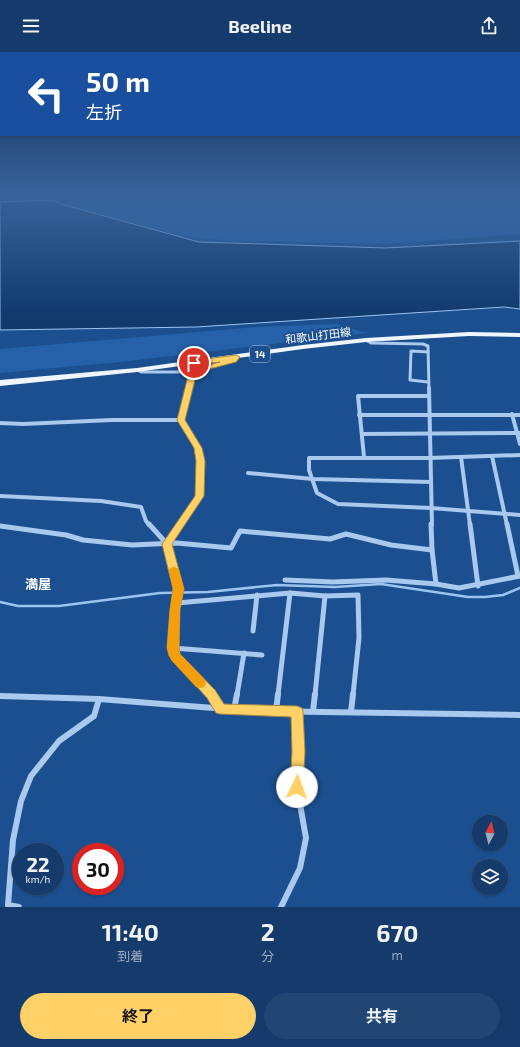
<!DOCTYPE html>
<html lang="ja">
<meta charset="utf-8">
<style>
:root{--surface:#143b6b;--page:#214673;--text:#f1f3f6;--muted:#9dadc1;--line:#33557e;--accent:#ffd166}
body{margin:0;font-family:"Exo 2","Noto Sans JP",sans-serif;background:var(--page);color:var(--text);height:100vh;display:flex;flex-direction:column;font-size:15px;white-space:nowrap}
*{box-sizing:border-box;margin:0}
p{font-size:13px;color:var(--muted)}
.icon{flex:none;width:22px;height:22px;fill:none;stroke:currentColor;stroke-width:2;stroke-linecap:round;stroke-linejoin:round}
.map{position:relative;height:855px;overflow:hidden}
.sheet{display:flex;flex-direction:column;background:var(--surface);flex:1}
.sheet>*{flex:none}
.banner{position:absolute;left:0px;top:0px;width:520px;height:84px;box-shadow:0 1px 3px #0004,0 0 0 1px var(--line);background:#1a4fa0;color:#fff;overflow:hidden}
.needle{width:26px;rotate:7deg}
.controls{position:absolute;left:472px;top:763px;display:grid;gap:8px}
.controls a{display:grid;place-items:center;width:36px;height:36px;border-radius:50%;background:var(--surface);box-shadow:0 1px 3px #0004,0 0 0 1px var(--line);font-size:20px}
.speed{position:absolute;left:12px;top:791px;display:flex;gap:8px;font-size:20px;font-weight:700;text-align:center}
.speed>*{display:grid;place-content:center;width:52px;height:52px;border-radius:50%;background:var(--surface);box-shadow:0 1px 3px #0004,0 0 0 1px var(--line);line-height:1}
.speed small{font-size:10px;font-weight:400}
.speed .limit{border:6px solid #d22;background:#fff;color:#111}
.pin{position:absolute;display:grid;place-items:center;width:34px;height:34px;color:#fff;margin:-17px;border:2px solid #fff;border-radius:50%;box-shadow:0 1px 4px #0007}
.me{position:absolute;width:44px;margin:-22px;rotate:3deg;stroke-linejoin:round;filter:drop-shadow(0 0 3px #0008)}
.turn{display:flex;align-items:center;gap:14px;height:84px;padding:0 20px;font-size:18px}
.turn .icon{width:52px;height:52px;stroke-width:2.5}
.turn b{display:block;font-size:28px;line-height:34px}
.eta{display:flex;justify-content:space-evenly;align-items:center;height:68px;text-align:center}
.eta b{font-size:24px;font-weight:700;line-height:28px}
.action{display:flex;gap:8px;margin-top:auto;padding:8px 20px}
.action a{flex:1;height:46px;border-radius:24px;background:var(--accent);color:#111;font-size:16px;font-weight:700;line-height:46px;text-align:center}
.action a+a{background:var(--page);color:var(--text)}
header{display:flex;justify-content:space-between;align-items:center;height:52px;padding:0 20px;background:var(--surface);font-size:18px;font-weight:700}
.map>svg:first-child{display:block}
.green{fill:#2461a8}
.water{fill:#123a6d;stroke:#9cc4f0}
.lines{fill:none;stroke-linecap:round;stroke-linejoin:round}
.stream{stroke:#9cc4f0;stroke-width:2.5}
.minor-far3{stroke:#a9c9ee;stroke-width:3}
.minor-far2{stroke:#a9c9ee;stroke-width:4}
.minor-far1{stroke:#a9c9ee;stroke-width:5}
.minor{stroke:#a9c9ee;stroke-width:6}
.primary{fill:#f0f6ff;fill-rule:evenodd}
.route{fill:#ffd166;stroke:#a68842}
.slow{fill:#f59e0b}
.labels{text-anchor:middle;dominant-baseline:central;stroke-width:4;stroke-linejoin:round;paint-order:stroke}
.shield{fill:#1b4f8f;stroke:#bbcadd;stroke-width:1}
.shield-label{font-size:10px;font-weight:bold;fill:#fff}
.street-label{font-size:11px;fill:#fff;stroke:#1b4f8f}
.quarter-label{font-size:13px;font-weight:bold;fill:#fff;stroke:#1b4f8f}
</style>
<header><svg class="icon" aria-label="menu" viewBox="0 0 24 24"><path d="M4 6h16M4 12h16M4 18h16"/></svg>Beeline<svg class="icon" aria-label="share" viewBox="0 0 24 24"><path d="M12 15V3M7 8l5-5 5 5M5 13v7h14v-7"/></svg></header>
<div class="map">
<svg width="520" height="855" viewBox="0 0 520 855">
<rect width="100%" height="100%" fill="#1b4f8f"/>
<!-- green -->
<g class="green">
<polygon points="323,142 400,142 520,146 520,182 387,192 229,189 186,185 66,153 65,151 251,152 291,144"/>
<polygon points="336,272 368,281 120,310 0,321 0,297 256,275"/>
</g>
<!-- water -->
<polygon class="water" points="52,148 64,153 199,190 386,196 520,189 520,257 504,255 196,275 0,278 0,150"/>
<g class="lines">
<!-- stream -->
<polyline class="stream" points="0,550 18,554 59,554 160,541 208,540 277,533 335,535 381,532 468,545 485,545 503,543 520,536"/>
<!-- minor-far3 -->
<g class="minor-far3">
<polyline points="366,288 371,291 423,292 428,294 429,337"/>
<polyline points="428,300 411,299 410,328 428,330"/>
<polyline points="137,318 141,320 189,320 234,308 236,305"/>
<polyline points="188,337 192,324 189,320"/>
</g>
<!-- minor-far2 -->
<g class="minor-far2">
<polyline points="429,336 432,473"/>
<polyline points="512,362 520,392"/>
<polyline points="359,363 520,363"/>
<polyline points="0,371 23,372 112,368 181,368"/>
<polyline points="362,382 520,381"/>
<polyline points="520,403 429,406 309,406 309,418 317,441 338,452 431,456 520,463"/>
<polyline points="492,404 507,473"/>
<polyline points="364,405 358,344 428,344"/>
<polyline points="461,405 470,473"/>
<polyline points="248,421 313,427 430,430"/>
<polyline points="0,444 101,449 141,455 146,469 149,473"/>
<polyline points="180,473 199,444 201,409 198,397 181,368 188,336"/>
</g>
<!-- minor-far1 -->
<g class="minor-far1">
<polyline points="149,472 167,492 179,537 175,557 173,596 175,604 211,643"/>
<polyline points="431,472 432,498 436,532"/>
<polyline points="470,472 478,534"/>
<polyline points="507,472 518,524"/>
<polyline points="0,474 66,483 83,488 132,493 177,491 231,496 240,479 330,487 346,482 391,493 432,498"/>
<polyline points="167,492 180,472"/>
<polyline points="285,528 333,530 386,528 436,532 459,536 520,524"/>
<polyline points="177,551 290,541 325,544 358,543 359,586 353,643"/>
<polyline points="253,579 257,543"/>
<polyline points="173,596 262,603"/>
<polyline points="237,643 244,601"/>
<polyline points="278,643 290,541"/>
<polyline points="315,643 325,544"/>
</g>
<!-- minor -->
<g class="minor">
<polyline points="211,642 220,657"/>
<polyline points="0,644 99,647 252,659 520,663"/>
<polyline points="234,658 237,642"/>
<polyline points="276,659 278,642"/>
<polyline points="313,659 315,642"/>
<polyline points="351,660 353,642"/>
<polyline points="19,855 8,853 13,788 21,749 31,724 59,689 94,664 99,647"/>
<polyline points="281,855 300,816 306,786 297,735 297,659"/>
</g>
<!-- primary -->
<polygon class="primary" points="469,280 520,281 520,285 469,284 366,290 303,297 137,320 0,334 0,328 137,316 303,293 366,286"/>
</g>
<!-- sky -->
<linearGradient id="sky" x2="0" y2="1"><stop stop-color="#0f2b4f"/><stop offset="0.54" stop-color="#39639b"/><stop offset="1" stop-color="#39639b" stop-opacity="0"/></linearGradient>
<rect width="520" height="262" fill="url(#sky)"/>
<!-- route -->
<polygon class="route" points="236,303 240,305 236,310 194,321 196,324 185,368 202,396 205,409 204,444 172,492 184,537 180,557 179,596 180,602 215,638 224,652 297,654 302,656 303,659 305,700 303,735 301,740 297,742 292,740 290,735 292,700 291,665 220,662 216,661 207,646 169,604 167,596 170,557 173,537 162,492 195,444 196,409 194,396 177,368 188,324 185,320 187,319 220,310 194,313 190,311 191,309"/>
<!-- slow -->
<polygon class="slow" points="174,515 177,516 179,518 184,537 180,557 179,596 180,602 204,627 206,631 204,635 200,636 196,635 171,608 167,596 170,557 173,537 169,518 170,516"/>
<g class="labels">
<!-- shield labels -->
<rect class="shield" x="250" y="294" width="20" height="16" rx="3"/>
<g class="shield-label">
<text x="260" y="302">14</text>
</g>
<!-- street labels -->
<g class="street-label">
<text transform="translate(318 283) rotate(-7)">和歌山打田線</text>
</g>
<!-- quarter labels -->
<g class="quarter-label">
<text x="38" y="532">満屋</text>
</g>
</g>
</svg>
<div class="controls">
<a><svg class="needle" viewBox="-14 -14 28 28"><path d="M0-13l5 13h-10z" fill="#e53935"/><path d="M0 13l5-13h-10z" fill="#9dadc1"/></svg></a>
<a><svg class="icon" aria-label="layers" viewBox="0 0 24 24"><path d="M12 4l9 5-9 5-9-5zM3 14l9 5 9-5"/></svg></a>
</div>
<div class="speed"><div>22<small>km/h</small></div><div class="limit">30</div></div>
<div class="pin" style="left:194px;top:311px;background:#d93025"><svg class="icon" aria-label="arrive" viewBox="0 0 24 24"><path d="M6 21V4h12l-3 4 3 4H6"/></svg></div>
<svg class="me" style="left:297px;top:735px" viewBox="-20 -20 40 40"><circle r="19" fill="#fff"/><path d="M0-13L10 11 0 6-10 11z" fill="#ffd166"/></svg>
<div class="banner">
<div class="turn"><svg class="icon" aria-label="left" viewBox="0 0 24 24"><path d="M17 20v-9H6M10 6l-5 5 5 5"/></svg><div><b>50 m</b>左折</div></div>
</div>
</div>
<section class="sheet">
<div class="eta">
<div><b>11:40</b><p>到着</p></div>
<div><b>2</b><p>分</p></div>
<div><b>670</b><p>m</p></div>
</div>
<div class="action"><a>終了</a><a>共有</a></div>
</section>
